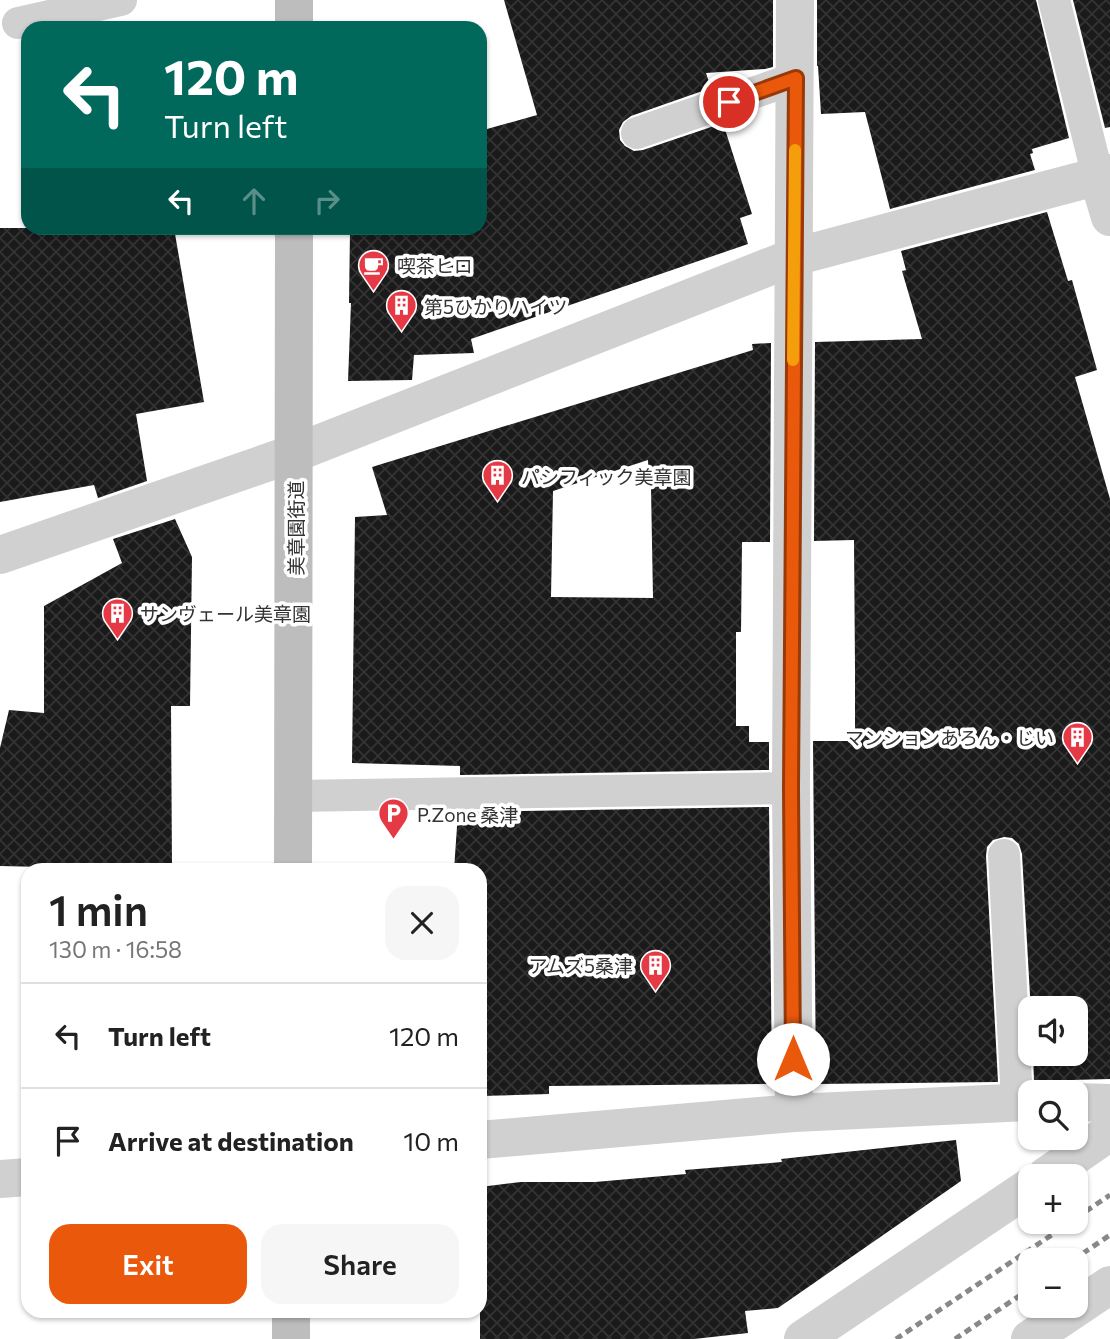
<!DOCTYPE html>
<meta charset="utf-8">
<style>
:root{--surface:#fff;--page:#f6f6f6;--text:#222;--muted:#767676;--line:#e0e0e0;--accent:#ea580c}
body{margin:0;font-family:Commissioner,"Noto Sans JP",sans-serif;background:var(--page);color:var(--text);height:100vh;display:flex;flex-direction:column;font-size:26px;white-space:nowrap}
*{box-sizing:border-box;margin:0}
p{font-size:23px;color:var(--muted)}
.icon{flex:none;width:38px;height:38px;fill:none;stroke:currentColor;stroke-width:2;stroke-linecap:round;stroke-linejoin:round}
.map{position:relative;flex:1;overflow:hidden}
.drawer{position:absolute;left:21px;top:863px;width:466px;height:455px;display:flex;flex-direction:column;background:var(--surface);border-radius:21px;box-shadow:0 2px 5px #0004}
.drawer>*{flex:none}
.banner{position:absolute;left:21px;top:21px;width:466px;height:214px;border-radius:21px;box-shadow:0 2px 5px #0004;background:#00695c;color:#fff;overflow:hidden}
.buttons{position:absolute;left:1018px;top:996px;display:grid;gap:14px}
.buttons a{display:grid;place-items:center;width:70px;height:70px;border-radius:14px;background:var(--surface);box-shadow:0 2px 5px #0004;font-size:35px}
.pin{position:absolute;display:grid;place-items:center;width:60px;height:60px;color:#fff;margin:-30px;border:4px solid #fff;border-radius:50%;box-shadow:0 2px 7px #0007}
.me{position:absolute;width:77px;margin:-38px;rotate:0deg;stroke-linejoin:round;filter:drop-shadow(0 0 5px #0008)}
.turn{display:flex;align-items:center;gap:24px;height:147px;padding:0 28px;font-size:32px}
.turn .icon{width:91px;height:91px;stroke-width:2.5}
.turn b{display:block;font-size:49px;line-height:60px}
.lanes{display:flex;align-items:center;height:66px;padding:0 28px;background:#0003;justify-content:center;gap:35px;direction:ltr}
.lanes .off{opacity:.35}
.round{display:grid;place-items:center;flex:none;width:74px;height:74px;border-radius:21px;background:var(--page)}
.overview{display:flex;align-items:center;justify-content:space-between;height:119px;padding:0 28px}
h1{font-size:42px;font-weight:600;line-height:52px}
.button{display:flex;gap:14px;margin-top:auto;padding:14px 28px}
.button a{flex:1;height:80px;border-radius:21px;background:var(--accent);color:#fff;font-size:28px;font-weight:600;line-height:80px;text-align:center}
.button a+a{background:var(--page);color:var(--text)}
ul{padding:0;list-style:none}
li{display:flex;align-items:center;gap:21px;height:105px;padding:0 28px;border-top:2px solid var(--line)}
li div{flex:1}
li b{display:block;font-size:26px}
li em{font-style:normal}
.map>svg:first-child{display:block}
.building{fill:url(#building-cross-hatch);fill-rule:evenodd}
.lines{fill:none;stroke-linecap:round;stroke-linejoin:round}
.lane{stroke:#d0d0d0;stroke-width:32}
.street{stroke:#d0d0d0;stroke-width:38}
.secondary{stroke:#bdbdbd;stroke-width:38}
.rail{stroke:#888;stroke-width:5;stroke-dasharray:7 5;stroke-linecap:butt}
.route-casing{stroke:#983908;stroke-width:18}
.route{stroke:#ea580c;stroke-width:12}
.slow{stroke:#f59e0b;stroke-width:12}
.labels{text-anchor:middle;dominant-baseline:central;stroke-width:7;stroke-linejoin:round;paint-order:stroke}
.poi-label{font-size:19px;fill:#333;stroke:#fff;text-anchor:start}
.street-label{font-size:19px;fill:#333;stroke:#fff}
</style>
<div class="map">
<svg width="1110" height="1339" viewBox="0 0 1110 1339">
<defs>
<pattern id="building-cross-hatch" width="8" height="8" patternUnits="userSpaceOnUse" patternTransform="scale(1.75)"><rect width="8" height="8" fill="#1a1a1a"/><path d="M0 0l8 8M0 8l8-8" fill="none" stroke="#333"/></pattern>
</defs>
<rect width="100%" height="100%" fill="#fff"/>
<!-- building -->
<g class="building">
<polygon points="504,0 773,0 773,67 765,69 706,73 711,88 631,116 623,122 619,130 620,140 625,146 634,151 643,150 723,123 752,214 740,218 748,244 471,339 474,353 414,355 412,380 348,381 351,303 349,303 350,231 480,230 480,131 537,115"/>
<polygon points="817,0 1036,0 1069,138 1032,149 1033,153 1030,154 1035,170 890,209 865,112 821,114 818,66 817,66"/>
<polygon points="1073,0 1110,0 1110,127 1105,128"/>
<polygon points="1047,212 1068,281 1072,280 1097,370 1075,377 1110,499 1110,1079 1034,1081 1033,1054 1076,1054 1076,1008 1031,1008 1031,1013 1022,854 1019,844 1012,838 1004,837 993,840 987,847 986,856 998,1082 816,1084 813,741 855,741 855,668 854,540 814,541 815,342 922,339 902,271 906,270 901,251"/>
<polygon points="0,228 174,228 204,402 136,414 147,481 98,498 94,485 0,502"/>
<path d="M771,343L770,542H742L741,632H736V726H749V742H769V770L460,775V766L352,763L355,517L387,515L372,467L753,350L752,344ZM648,460L649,487H651L653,598L551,597L553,491Z"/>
<polygon points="175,519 192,557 190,706 171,706 172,870 0,866 0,748 9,710 44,713 44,606 122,563 113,539"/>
<polygon points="769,807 772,1084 549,1086 549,1094 480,1096 480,995 482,995 480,870 454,870 458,812"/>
<polygon points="956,1140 961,1181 778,1308 745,1311 748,1333 694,1339 480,1339 480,1187 521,1182 595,1182 686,1174 685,1170 782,1162 781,1159"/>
</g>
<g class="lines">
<!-- lane -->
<g class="lane">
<polyline points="1054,0 1098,177"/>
<polyline points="18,23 121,0"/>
<polyline points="637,133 796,78"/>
<polyline points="294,796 791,788"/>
<polyline points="1004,855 1017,1101"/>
</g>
<!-- street -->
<g class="street">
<polyline points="1098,177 1110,217"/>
<polyline points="0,555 295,453 794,257 1110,173"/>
<polyline points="1076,1102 1110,1103"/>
<polyline points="794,1113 791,788 795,0"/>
<polyline points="480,1140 794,1113 1031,1102"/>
<polyline points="1046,1176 1110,1132"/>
<polyline points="0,1179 28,1177"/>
<polyline points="803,1339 1031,1186"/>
<polyline points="1030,1339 1110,1285"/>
</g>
<!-- secondary -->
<g class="secondary">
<polyline points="294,0 294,28"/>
<polyline points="293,870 294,228"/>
<polyline points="291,1339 291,1311"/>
</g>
<!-- rail -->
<g class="rail">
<polyline points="1076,1218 1110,1195"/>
<polyline points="1073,1260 1110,1235"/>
<polyline points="896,1339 1071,1222"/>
<polyline points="955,1339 1031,1288"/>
</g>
</g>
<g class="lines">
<defs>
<polyline id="route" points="729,102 796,78 791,788 793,1059"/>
</defs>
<!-- route casing -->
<use href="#route" class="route-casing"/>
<!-- route -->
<use href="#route" class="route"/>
<!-- slow -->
<polyline class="slow" points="793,360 795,150"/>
</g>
<!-- icons -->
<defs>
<symbol id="cafe-pin" viewBox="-11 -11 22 30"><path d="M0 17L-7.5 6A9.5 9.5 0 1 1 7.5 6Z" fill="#e63946" stroke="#fff"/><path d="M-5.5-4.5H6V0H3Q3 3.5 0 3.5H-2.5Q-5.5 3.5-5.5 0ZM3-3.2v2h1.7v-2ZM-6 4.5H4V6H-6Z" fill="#fff"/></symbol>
<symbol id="building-pin" viewBox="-11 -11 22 30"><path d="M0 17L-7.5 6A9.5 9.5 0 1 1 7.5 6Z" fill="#e63946" stroke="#fff"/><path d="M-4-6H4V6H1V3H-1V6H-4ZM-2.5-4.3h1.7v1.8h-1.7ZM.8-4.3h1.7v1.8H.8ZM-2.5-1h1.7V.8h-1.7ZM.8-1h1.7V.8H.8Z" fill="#fff"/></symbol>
<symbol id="parking-pin" viewBox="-11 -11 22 30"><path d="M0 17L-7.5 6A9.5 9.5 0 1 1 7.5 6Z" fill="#e63946" stroke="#fff"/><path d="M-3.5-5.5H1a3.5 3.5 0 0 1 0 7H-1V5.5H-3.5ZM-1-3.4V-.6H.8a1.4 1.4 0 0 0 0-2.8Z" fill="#fff"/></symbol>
</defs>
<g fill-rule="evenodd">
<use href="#cafe-pin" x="356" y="248" width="35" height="47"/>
<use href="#building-pin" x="384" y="288" width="35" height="47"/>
<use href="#building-pin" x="480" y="458" width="35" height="47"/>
<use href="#building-pin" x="100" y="596" width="35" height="47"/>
<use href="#building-pin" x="1060" y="720" width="35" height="47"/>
<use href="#parking-pin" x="376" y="796" width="35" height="47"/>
<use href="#building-pin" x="638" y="948" width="35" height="47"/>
</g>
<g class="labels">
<!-- poi labels -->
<g class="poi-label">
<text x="397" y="265">喫茶ヒロ</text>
<text x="424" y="306">第5ひかりハイツ</text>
<text x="521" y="476">パシフィック美章園</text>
<text x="140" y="613">サンヴェール美章園</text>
<text x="1054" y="737" text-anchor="end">マンションあろん・じい</text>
<text x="417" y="814">P.Zone 桑津</text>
<text x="633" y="965" text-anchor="end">アムズ5桑津</text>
</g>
<!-- street labels -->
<g class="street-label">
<text transform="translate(295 528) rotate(-90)">美章園街道</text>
</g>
</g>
</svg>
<div class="buttons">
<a><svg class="icon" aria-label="sound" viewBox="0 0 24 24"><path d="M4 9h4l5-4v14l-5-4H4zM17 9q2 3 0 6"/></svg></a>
<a><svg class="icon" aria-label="search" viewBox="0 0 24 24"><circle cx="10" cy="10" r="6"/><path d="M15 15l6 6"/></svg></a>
<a>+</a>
<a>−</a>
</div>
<div class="pin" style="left:729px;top:102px;background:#d93025"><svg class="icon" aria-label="arrive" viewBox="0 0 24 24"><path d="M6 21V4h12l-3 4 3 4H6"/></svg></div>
<svg class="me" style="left:793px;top:1059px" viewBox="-20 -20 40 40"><circle r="19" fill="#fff"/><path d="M0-13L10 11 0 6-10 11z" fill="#ea580c"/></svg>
<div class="banner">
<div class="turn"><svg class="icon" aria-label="left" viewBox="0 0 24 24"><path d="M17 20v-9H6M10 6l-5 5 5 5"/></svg><div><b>120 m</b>Turn left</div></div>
<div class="lanes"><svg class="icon" aria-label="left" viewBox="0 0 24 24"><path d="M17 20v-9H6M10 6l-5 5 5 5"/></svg><svg class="icon off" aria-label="ahead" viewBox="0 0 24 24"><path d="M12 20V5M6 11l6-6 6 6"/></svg><svg class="icon off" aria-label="right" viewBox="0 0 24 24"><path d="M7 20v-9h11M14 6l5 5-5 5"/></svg></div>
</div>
<section class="drawer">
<div class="overview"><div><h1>1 min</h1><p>130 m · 16:58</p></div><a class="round"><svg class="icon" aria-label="close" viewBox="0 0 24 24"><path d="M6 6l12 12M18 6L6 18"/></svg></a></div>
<ul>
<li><svg class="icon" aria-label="left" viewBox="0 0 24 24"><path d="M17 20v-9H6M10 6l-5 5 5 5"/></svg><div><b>Turn left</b></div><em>120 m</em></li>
<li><svg class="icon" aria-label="arrive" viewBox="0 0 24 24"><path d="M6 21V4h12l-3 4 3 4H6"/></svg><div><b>Arrive at destination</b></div><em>10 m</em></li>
</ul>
<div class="button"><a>Exit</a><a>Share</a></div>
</section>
</div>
